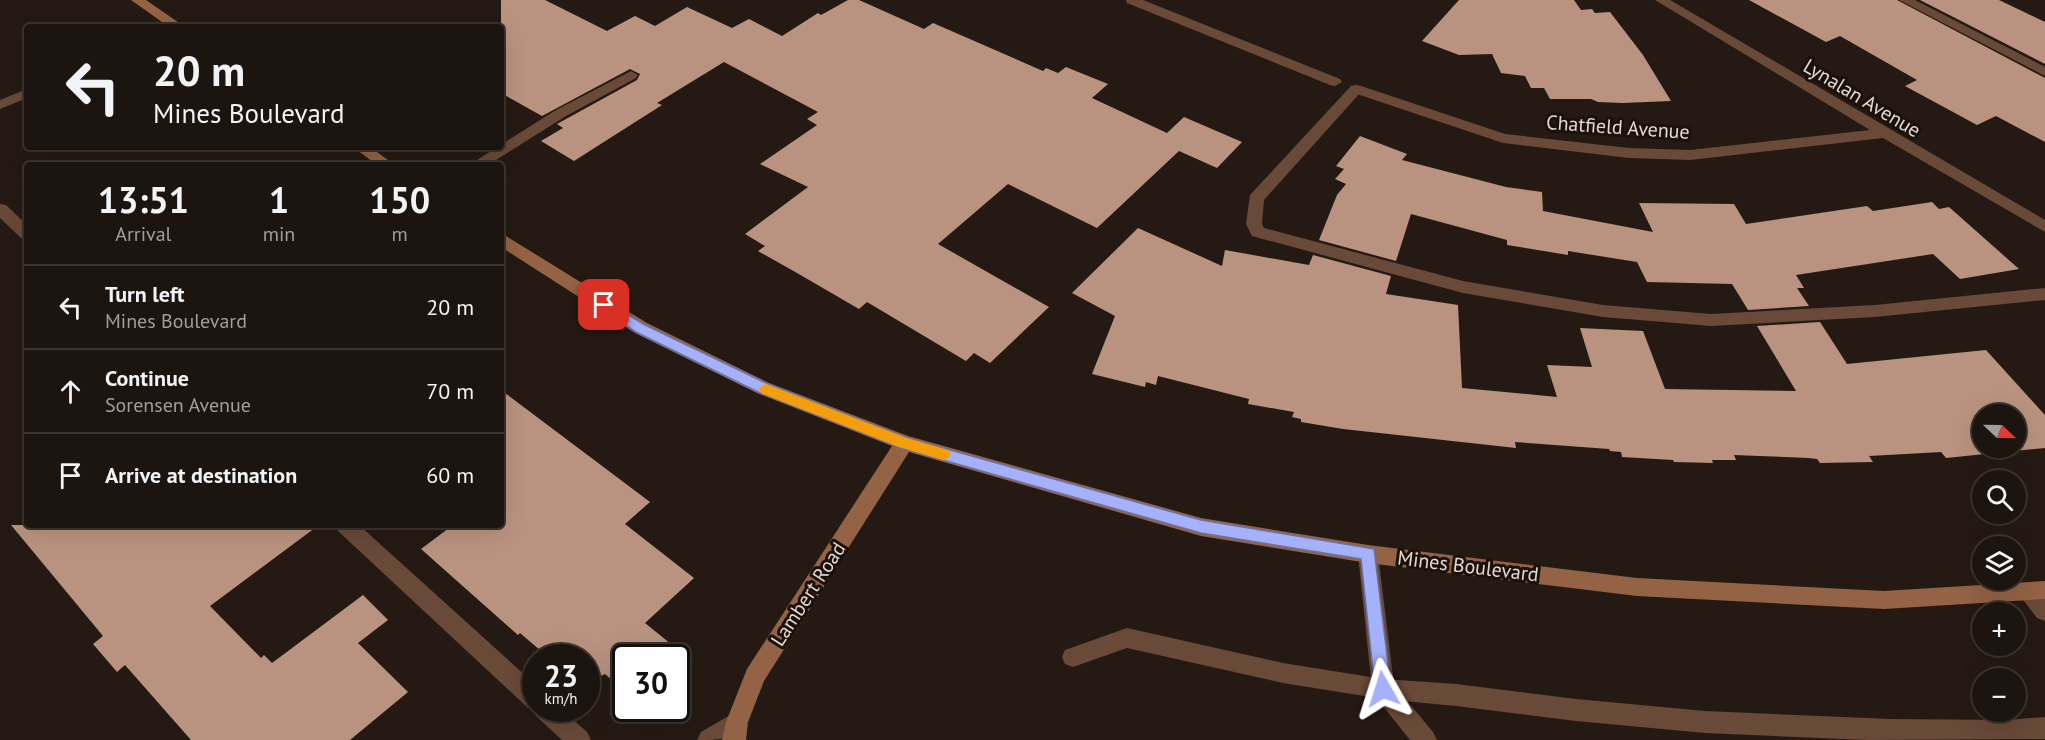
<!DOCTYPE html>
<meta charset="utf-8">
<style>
:root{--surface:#1c140e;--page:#29211c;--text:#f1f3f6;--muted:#a09e9e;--line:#3a332e}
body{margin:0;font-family:"PT Sans",sans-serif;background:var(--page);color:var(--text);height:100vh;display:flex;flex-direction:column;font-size:22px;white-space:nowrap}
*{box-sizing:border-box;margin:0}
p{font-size:20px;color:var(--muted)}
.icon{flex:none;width:33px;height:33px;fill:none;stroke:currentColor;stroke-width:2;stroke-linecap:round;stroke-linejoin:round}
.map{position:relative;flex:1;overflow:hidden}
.sheet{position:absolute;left:24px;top:162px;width:480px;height:366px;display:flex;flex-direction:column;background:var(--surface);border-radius:6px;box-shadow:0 6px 24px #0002,0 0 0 2px var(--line)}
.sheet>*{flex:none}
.banner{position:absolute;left:24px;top:24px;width:480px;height:126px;border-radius:6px;box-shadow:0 6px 24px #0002,0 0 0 2px var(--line);background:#1c140e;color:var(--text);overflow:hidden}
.needle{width:39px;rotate:112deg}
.controls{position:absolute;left:1972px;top:404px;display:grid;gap:12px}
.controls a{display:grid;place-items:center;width:54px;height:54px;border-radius:50%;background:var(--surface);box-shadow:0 6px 24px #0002,0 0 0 2px var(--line);font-size:30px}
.speed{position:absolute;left:522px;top:644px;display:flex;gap:12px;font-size:30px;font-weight:700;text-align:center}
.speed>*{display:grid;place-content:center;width:78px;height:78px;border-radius:50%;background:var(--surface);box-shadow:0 6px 24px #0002,0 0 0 2px var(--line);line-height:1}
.speed small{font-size:15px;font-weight:400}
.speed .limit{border:3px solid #111;border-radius:9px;background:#fff;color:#111}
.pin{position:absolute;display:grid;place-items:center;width:51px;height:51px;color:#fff;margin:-26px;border-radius:12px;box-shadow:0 3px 9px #0006}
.me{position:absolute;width:66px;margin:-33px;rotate:354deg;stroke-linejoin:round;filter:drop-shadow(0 0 4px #0008)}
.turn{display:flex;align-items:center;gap:21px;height:126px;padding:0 30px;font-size:27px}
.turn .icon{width:78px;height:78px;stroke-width:2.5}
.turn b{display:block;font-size:42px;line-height:51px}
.eta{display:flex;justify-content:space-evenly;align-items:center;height:102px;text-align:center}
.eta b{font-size:36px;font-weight:800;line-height:42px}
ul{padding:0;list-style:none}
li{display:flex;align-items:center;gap:18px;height:84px;padding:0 30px;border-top:2px solid var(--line)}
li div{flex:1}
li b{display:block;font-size:22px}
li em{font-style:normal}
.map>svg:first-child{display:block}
.building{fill:#b9937f;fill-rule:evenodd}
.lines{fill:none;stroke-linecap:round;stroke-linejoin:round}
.lane{fill:#694938;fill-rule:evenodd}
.street{fill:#694938;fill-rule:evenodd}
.secondary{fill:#946245;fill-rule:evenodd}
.route{fill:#a6b1fc;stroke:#6c73a4;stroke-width:1.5}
.slow{fill:#f59e0b}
.labels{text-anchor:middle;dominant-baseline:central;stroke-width:6;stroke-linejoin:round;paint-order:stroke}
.street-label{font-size:20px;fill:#e1d9d4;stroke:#1c110a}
</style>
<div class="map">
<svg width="2045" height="740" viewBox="0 0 2045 740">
<rect width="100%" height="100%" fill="#251a13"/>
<!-- building -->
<g class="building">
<polygon points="501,0 545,0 607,31 635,16 655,26 687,7 732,28 749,19 782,36 818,13 821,15 848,0 859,0 924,29 933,23 1043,71 1046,68 1058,73 1066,67 1108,84 1092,98 1167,133 1184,117 1242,142 1217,168 1179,151 1097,228 1008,184 938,244 1049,307 990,363 974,353 966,361 867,302 859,309 797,273 758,251 765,246 745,234 808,187 760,164 817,125 807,119 818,112 724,62 657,103 662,105 574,161 541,141 563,128 557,124 637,80 640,74 630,69 542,116 501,93"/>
<polygon points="1459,0 1574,0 1581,10 1592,9 1595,13 1610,12 1643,55 1671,101 1623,103 1598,102 1591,99 1550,99 1544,88 1531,88 1525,76 1501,73 1492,54 1459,55 1422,41"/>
<polygon points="1749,0 1897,0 2045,78 2045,142 1996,116 1977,125 1905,86 1917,80 1840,36 1826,42"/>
<polygon points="1920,0 1999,0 2045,22 2045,64"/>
<polygon points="1360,136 1407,154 1402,160 1506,187 1542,192 1543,211 1653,232 1639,203 1734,204 1746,224 1867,206 1873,211 1932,202 1939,209 1949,207 2019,269 1960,279 1933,254 1796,275 1804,288 1797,288 1809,306 1748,310 1732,284 1647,282 1637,262 1568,251 1568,255 1507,245 1507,240 1411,214 1396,261 1319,240 1337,195 1346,184 1335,179 1344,169 1336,166"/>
<path d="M1138,228L1222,266L1225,250L1309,265L1313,255L1391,276L1386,294L1458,305L1462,388L1557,397L1547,365L1592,367L1580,328L1643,331L1665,389L1796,391L1757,326L1820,322L1847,364L1986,350L2045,415V448L1946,458L1941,452L1869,456L1873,462L1820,463L1817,459L1808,458L1734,455L1736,460H1712L1713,463L1674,462L1673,460L1622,457L1621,452L1610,451L1609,449L1515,442L1516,448L1343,429L1301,422V419L1292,417L1294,412L1248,404L1249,399L1158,376L1156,385L1146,382L1145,387L1092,374L1115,316L1072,293ZM1983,414H2016V447H1983Z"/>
<polygon points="501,390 650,502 625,524 694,578 645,623 687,657 626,657 626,692 605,674 586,683 586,657 548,657 520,633 518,635 421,549 453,525 501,525"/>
<polygon points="11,525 319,525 210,606 261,658 264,655 272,663 363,595 388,620 358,643 408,692 350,740 191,740 125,665 117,672 93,644 103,636"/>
</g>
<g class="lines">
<!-- lane -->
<g class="lane">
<polygon points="631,71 638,75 636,78 566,116 488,165 469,165 556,110"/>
<polygon points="1356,85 1363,89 1361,92 1264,200 1262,224 1264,228 1463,281 1603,305 1711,314 1875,305 2045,288 2045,300 1875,317 1711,326 1603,317 1463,293 1252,236 1246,224 1250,195 1351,86"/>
<polygon points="0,204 6,205 27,225 27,239 21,238 0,218"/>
<polygon points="335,525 359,525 536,685 536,708 560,708 587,732 591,740 562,740 536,716 533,710 528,708 338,531"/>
<polygon points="1127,628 1283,663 1383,679 1456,684 1576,699 1705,711 1891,719 2007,720 2045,717 2045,739 1867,740 1705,733 1576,721 1456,706 1383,699 1283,683 1127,648 1073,667 1065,664 1062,657 1065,650"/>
</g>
<!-- street -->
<g class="street">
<polygon points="1126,0 1143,0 1340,79 1342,82 1335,86 1330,85 1127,3"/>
<polygon points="1655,0 1670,0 2045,220 2045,232 1883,138 1690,160 1629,158 1503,143 1351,92 1349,89 1356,85 1361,86 1505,134 1629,148 1690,150 1870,130"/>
<polygon points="1899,0 1915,0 2045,67 2045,76"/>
<polygon points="27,89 27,98 0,109 0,100"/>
<polygon points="1368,545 1375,548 1378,554 1394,685 1433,732 1437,740 1410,740 1375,696 1372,689 1358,554 1361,548"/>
<polygon points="2028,583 2035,585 2045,596 2045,621 2037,618 2017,592 2021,585"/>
<path d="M737,711L745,714L748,722C739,740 717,740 697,740L701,732Z"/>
</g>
<!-- secondary -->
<g class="secondary">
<polygon points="131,0 146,0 185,27 169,27"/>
<polygon points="353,147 370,147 395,165 377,165"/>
<polygon points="501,233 647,323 769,383 908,436 1201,518 1368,545 1637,578 1884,591 2045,581 2045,599 1884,609 1637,596 1368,563 1201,536 909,452 764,681 748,722 746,740 722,740 726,722 747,669 892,446 757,393 635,333 501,247"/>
</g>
</g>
<!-- route -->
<polygon class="route" points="604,300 645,325 768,384 907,438 1201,520 1374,549 1391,689 1389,694 1383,697 1377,694 1375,689 1361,559 1201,533 904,449 758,392 636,332 599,308 598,305 599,302"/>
<!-- slow -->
<polygon class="slow" points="766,384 907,438 948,450 951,454 948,458 943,460 899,447 761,393 759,389 761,386"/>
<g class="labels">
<!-- street labels -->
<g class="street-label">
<text transform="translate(1862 98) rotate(31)">Lynalan Avenue</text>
<text transform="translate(1618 127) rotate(4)">Chatfield Avenue</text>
<text transform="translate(1468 566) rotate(7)">Mines Boulevard</text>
<text transform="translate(808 594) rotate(-57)">Lambert Road</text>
</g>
</g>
</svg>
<div class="controls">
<a><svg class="needle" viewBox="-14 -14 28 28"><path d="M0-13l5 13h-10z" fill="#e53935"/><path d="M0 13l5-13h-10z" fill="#a09e9e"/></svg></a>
<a><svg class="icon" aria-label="search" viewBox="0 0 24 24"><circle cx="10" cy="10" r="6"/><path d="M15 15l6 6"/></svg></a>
<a><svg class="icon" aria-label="layers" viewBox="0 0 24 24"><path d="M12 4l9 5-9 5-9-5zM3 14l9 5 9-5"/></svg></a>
<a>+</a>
<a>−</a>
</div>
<div class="speed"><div>23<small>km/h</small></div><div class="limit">30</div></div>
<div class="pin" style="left:604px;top:305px;background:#d93025"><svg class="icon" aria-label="arrive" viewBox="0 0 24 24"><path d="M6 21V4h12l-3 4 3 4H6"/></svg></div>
<svg class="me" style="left:1383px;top:689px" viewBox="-20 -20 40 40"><path d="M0-17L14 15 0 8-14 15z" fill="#a6b1fc" stroke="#fff" stroke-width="4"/></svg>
<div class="banner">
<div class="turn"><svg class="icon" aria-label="left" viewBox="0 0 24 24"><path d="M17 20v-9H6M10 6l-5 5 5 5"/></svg><div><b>20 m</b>Mines Boulevard</div></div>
</div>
<section class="sheet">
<div class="eta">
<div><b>13:51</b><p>Arrival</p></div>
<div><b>1</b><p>min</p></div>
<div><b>150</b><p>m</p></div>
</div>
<ul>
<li><svg class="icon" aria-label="left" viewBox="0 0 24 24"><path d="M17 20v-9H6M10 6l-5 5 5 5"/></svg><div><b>Turn left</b><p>Mines Boulevard</p></div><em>20 m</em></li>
<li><svg class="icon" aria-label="ahead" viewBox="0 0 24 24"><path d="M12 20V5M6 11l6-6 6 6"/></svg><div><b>Continue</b><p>Sorensen Avenue</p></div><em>70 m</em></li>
<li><svg class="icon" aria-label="arrive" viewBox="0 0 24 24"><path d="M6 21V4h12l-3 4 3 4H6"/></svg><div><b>Arrive at destination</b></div><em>60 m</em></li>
</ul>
</section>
</div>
